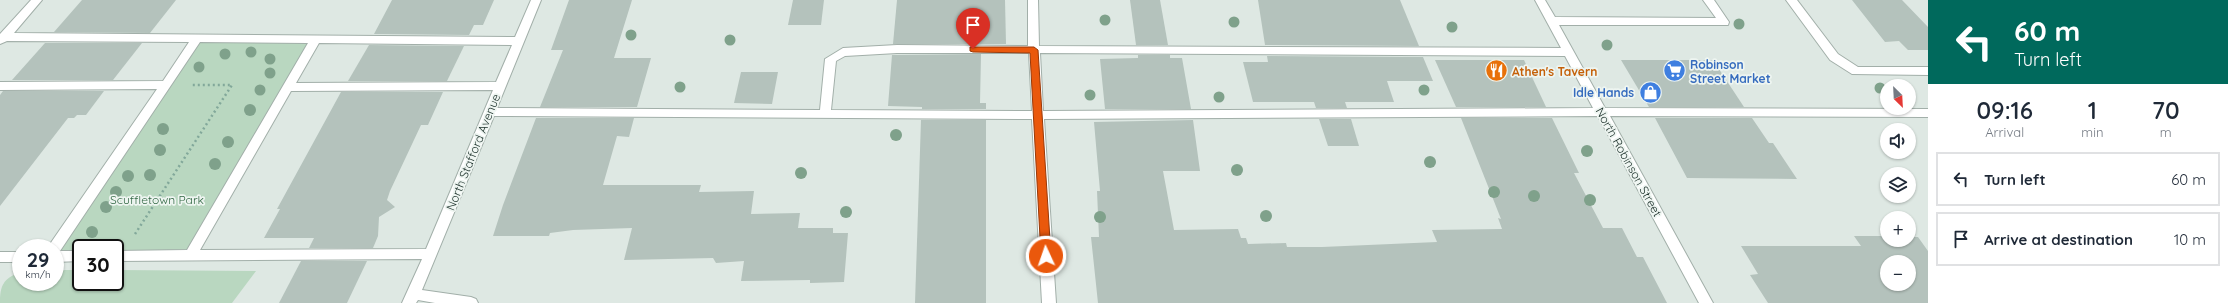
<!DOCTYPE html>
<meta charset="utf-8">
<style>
:root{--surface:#fff;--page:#f2f2f3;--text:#1f2937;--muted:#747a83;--line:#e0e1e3}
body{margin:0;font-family:Quicksand,sans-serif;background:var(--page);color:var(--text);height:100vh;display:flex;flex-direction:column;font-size:15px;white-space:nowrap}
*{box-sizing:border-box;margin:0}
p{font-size:13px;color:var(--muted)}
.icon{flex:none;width:22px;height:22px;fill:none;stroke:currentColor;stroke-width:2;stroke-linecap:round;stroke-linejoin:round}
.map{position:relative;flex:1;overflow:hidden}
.side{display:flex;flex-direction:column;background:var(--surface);width:300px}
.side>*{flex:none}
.guide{background:#00695c;color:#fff;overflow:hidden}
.needle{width:26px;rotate:156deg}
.controls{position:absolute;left:1880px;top:79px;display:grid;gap:8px}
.controls a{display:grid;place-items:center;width:36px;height:36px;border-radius:50%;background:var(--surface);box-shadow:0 1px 3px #0004;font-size:20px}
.speed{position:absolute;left:12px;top:239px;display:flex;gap:8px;font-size:20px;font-weight:700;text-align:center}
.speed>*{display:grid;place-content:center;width:52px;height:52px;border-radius:50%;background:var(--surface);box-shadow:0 1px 3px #0004;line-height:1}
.speed small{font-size:10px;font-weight:400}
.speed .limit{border:2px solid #111;border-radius:6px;background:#fff;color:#111}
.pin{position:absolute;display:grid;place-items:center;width:34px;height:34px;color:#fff;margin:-41px -17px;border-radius:50% 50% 50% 0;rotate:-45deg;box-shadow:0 0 4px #0007}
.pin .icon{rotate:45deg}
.me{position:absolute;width:44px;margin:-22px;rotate:357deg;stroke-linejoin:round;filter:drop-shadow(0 0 3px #0008)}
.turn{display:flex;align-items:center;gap:14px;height:84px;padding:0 20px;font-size:18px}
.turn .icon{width:52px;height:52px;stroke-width:2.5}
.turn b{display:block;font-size:28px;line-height:34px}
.eta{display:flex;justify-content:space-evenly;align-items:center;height:68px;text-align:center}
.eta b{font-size:24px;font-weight:600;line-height:28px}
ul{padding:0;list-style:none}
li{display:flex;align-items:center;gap:12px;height:54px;margin:0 8px 6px;padding:0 12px;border:2px solid var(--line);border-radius:0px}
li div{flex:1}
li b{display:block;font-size:15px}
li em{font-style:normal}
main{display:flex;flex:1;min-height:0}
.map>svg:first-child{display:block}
.green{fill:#b9d7c0}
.building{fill:#b4c2bc;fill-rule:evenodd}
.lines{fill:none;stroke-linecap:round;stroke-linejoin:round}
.minor-casing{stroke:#a2afa9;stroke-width:2}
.path{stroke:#82a89a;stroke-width:2.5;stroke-dasharray:2 3;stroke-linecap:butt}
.minor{fill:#fff;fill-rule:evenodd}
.tree{fill:#7fa18b}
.route{fill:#ea580c;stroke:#983908}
.labels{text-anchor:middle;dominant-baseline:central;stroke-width:3.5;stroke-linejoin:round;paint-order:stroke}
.shop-label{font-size:12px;font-weight:bold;fill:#366cbe;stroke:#eef5f1;text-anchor:start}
.food-label{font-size:12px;font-weight:bold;fill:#c56008;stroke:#eef5f1;text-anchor:start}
.street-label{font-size:12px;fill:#21352f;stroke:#eef5f1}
.park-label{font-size:12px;fill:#316743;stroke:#eef5f1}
</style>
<main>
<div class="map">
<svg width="1928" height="303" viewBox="0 0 1928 303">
<rect width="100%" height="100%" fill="#dee8e3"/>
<!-- green -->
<g class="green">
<polygon points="197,39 315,40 190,256 115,256 115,248 81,248 81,256 55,257"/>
<path d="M55,270H81V282H115V270L256,271L232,303H0C0,286 3,278 21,272V282H55Z"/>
</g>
<!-- building -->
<g class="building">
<polygon points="82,0 176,0 150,33 54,32"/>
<polygon points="392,0 494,0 483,25 474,25 469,35 374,34"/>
<polygon points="569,0 632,0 614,58 651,58 637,107 540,107 563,50 551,50"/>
<polygon points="793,0 824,0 821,25 788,25"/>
<polygon points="897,0 1005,0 1006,44 893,44"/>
<polygon points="1130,0 1160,0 1168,45 1136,45"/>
<polygon points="1258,0 1400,0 1419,46 1265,45"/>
<polygon points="1852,0 1902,0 1928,27 1928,50 1908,50 1899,41 1885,42"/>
<polygon points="45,43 142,43 113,80 12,80"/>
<polygon points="369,45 464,46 447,81 348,81"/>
<polygon points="981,54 980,103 986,103 986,109 922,109 922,107 888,106 892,55"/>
<polygon points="1138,55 1170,55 1170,58 1182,58 1191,109 1105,109 1100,59 1138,58"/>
<polygon points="1267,56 1423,57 1433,81 1387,81 1394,102 1345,102 1347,108 1316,108 1314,102 1253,102 1243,62 1268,62"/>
<polygon points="1435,60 1524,60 1546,107 1456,107"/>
<polygon points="1621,60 1713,60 1744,107 1649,107"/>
<polygon points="741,72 778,72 772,104 734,103"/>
<polygon points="3,91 104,91 86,115 77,115 74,118 68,118 0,206 0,95"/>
<polygon points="341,92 443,92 428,125 421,125 390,191 387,200 395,207 379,217 378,236 373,248 309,248 314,238 264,238 280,209 277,209"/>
<polygon points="536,118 634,118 629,137 617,136 603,185 701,185 699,192 754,191 751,214 800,213 798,228 833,228 833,233 848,233 844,282 810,283 810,280 741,281 744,261 716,263 713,258 624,260 632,228 573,230 550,233 549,236 493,236 503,205"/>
<polygon points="1461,118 1552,118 1579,173 1574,173 1603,228 1622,228 1637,257 1643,257 1667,303 1098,303 1091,237 1099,237 1097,191 1100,191 1094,122 1193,120 1200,171 1163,171 1174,230 1238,229 1241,238 1246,238 1248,244 1286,243 1287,247 1322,247 1437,242 1432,230 1502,229 1498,218 1501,219"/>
<polygon points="1655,118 1752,118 1769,143 1773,143 1797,179 1687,178"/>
<polygon points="1319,119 1351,119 1359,146 1328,146"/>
<polygon points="921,120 986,120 986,303 915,303"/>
<path d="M1854,236H1887V240H1909V237H1918L1928,251V303H1768L1750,275L1758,274L1741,246H1861ZM1887,262H1909V284H1887Z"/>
<polygon points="301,261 367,261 347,303 279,303"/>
</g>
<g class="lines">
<defs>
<g id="minor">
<path d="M31,0H42L14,33L515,37L531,0H541L497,108L820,110L825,59L843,48L897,45L1028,46V0H1038L1039,46L1561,48L1535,0H1545L1555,17L1716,18L1703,0H1714L1729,22L1728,25H1559L1605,108L1928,109V117L1610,116L1713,303H1699L1598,116L1044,119L1056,303H1042L1032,119L494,116L422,290L471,297L476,299L478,303H435L418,300L416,303H402L422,259L115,261V251L187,250L308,43L200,42L60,251H81V261L55,262V248H49L50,244L157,89L0,90V82L163,81L189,42L7,41L0,44V34ZM319,43L512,45L496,82L296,83ZM897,53H1029L1032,111L831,110L836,61L845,56ZM1040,53L1565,56L1593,108L1043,111ZM493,90L426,249L200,250L291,91Z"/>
<polygon points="1786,0 1797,0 1838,54 1858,67 1928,67 1928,75 1852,74 1830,60"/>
<rect x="0" y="252" width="21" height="10"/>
</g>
</defs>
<!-- minor casing -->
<use href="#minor" class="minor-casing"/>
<!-- path -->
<polyline class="path" points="135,234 232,85 191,85"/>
<!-- minor -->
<use href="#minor" class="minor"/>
</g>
<!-- trees -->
<g class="tree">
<circle cx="1105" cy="20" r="5.5"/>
<circle cx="1234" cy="22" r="5.5"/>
<circle cx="1739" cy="24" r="5.5"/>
<circle cx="1452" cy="27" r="5.5"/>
<circle cx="631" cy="35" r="5.5"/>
<circle cx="730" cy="40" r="5.5"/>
<circle cx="1607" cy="45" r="5.5"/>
<circle cx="251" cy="52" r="5.5"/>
<circle cx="225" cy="54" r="5.5"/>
<circle cx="270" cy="59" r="5.5"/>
<circle cx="199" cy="67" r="5.5"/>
<circle cx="270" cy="73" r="5.5"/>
<circle cx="680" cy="87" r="5.5"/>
<circle cx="1880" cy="88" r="5.5"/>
<circle cx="260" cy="90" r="5.5"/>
<circle cx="1424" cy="90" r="5.5"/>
<circle cx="1090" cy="95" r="5.5"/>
<circle cx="1219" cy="97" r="5.5"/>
<circle cx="250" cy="110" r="6"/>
<circle cx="163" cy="129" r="6"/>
<circle cx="896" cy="135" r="6"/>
<circle cx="228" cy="142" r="6"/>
<circle cx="160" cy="150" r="6"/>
<circle cx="1587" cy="151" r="6"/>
<circle cx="1430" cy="162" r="6"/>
<circle cx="215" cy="164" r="6"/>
<circle cx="1237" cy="170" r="6"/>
<circle cx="801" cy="173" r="6"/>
<circle cx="150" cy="175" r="6"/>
<circle cx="128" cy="176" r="6"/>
<circle cx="116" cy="192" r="6"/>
<circle cx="1494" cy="192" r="6"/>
<circle cx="1534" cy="196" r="6"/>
<circle cx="1590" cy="200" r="6"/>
<circle cx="106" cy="207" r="6"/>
<circle cx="846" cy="212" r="6"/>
<circle cx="1266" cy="216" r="6"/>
<circle cx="1100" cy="217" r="6"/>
<circle cx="92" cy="232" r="6"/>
</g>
<!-- route -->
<polygon class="route" points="970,47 1034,47 1038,50 1051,256 1049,259 1046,260 1041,256 1030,53 973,52 970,51"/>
<!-- icons -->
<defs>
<symbol id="restaurant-disc" viewBox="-11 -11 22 22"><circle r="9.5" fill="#e8710a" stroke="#eef5f1"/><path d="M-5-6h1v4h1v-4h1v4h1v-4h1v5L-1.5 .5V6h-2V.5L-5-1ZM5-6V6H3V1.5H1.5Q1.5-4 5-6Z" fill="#fff"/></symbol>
<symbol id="supermarket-disc" viewBox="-11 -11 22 22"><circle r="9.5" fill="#3f7fe0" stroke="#eef5f1"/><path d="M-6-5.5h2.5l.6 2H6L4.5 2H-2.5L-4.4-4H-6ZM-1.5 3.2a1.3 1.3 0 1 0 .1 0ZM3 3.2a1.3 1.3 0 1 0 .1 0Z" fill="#fff"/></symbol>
<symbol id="shop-disc" viewBox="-11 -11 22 22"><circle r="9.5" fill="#3f7fe0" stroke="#eef5f1"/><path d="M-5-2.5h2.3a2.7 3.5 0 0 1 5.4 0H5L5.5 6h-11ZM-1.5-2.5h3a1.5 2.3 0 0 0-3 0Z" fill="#fff"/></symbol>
</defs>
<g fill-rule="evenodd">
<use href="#restaurant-disc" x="1484" y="58" width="25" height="25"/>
<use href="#supermarket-disc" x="1662" y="58" width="25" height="25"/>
<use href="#shop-disc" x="1638" y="80" width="25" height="25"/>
</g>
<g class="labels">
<!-- shop labels -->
<g class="shop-label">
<text x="1690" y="64">Robinson<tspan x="1690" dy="14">Street Market</tspan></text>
<text x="1634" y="92" text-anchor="end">Idle Hands</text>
</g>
<!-- food labels -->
<g class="food-label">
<text x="1512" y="71">Athen's Tavern</text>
</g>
<!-- street labels -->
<g class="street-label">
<text transform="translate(473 152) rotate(-68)">North Stafford Avenue</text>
<text transform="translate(1629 162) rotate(61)">North Robinson Street</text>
</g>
<!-- park labels -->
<g class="park-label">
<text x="157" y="199">Scuffletown Park</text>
</g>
</g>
</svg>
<div class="controls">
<a><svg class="needle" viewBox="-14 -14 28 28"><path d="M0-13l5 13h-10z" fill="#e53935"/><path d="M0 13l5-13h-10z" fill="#747a83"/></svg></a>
<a><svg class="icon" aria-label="sound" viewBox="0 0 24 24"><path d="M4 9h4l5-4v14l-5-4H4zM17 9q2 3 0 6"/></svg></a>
<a><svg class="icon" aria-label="layers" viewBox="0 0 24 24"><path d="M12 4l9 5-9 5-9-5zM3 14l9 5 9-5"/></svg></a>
<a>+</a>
<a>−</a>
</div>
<div class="speed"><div>29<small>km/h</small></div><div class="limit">30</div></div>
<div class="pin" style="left:973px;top:49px;background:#d93025"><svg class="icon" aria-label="arrive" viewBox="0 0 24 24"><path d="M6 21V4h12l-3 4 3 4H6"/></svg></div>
<svg class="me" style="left:1046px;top:256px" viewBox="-20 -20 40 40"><circle r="17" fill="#ea580c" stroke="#fff" stroke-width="3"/><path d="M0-11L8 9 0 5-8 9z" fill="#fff"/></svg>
</div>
<section class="side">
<div class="guide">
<div class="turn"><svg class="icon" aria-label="left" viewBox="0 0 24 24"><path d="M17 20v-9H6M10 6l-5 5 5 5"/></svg><div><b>60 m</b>Turn left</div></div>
</div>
<div class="eta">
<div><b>09:16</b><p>Arrival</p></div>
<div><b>1</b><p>min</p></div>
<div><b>70</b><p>m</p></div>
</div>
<ul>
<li><svg class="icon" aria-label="left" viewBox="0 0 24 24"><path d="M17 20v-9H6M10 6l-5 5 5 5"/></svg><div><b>Turn left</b></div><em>60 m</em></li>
<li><svg class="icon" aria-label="arrive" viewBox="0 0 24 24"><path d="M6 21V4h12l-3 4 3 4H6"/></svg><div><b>Arrive at destination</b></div><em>10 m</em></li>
</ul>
</section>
</main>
